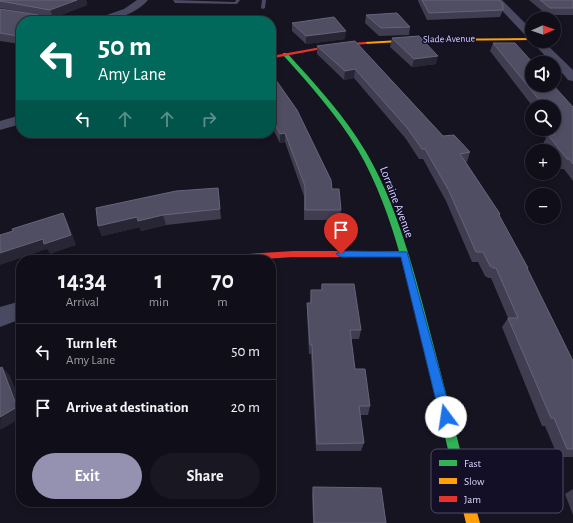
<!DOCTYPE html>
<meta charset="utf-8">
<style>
:root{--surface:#100f19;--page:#191822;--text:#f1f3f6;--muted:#9c9ca2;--line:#302f38;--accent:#9591b1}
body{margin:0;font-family:"Alegreya Sans",sans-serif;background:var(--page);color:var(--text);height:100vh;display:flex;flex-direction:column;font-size:15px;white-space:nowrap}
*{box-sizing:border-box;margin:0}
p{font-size:13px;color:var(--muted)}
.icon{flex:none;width:22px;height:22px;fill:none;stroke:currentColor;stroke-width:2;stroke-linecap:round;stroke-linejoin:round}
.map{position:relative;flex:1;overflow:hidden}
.sheet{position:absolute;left:16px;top:255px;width:260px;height:252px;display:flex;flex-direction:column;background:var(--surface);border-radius:16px;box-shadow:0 2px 6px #0003,0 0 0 1px var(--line)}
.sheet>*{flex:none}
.guide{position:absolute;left:16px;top:16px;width:260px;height:122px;border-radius:16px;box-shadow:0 2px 6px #0003,0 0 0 1px var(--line);background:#00695c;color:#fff;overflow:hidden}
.needle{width:26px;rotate:88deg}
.buttons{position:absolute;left:525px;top:12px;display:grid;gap:8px}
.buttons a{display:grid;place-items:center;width:36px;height:36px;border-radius:50%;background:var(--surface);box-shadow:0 2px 6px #0003,0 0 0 1px var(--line);font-size:20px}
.pin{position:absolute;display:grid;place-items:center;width:34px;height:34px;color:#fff;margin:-41px -17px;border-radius:50% 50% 50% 0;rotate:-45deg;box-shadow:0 0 4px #0007}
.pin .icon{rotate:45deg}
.me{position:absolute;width:44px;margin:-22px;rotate:346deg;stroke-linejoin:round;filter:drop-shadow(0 0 3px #0008)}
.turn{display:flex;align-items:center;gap:14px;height:84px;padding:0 16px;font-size:18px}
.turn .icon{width:52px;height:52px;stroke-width:2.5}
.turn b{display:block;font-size:28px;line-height:34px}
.lanes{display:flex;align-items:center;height:38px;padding:0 16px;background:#0003;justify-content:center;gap:20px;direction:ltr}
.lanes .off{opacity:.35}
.eta{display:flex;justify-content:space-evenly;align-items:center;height:68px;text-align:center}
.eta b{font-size:24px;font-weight:700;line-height:28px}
.primary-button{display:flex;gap:8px;margin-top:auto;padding:8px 16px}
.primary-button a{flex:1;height:46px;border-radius:24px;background:var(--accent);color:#fff;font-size:16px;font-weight:700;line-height:46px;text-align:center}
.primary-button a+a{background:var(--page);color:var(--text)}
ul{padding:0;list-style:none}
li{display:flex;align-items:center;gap:12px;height:56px;padding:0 16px;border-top:1px solid var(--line)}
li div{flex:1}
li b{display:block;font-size:15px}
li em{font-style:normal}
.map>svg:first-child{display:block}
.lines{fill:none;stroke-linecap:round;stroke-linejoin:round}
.lane{fill:#4a4962;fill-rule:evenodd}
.street{fill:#4a4962;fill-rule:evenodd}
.fast{fill:#30b455;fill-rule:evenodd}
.slow{fill:#ff9f0a;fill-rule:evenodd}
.jam{fill:#e5322d;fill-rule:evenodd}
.wall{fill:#403d50}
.shaded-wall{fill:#282635}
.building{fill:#504e63;stroke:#66637b}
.route{fill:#1a73e8;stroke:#114b97}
.labels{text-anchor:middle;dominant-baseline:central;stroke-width:3;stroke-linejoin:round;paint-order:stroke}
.far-street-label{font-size:10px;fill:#d9d4ff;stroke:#130f26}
.street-label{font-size:12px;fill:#d9d4ff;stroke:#130f26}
.key{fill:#130f26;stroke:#4e4a67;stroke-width:1}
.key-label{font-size:11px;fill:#d9d4ff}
</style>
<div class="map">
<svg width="573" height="523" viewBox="0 0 573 523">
<rect width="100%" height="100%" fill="#161421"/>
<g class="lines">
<!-- lane -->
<g class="lane">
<polygon points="173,0 235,2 236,0 240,0 237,4 175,3"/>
<polygon points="262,0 266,0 265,8 263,9 261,8"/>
</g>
<!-- street -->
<g class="street">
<path d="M137,0H148C135,15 113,21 94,21L95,19L124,9Z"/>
<polygon points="492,0 502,0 532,30 532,39 528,38"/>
<polygon points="0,9 50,18 55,21 33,21 0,15"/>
<polygon points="532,40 543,41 573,70 573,81 568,80 554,63 552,63 533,43"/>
<polygon points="21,115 21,124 0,130 0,121"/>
<polygon points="21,301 21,319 0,327 0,307"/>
</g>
<!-- fast -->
<path class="fast" d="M283,53H287C315,84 344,115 366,152C395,202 410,257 425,313C438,362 451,412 463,462L462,467L457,468L452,467L451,462C439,412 427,362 415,312C401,256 387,200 358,150C337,115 310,85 283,55Z"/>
<!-- slow -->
<g class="slow">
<polygon points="532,38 532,40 418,41 365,44 363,43 365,42 418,39"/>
<polygon points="457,456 462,457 463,462 480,523 466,523 451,462 452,457"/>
</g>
<!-- jam -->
<g class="jam">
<polygon points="365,42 367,43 367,44 338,46 274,58 271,56 338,44"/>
<polygon points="293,251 404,251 408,254 404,257 293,257 250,260 196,260 200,257"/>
</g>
</g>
<!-- wall -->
<g class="wall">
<polygon points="0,0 86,0 87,5 53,18 38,15 40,21 21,21 21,44 0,41 0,9 36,15 0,8"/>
<polygon points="418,0 499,0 503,10 500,17 427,20 418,1"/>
<polygon points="529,0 573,0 573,15 547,15"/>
<polygon points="366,15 410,27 409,35 379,36 365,23"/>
<polygon points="292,23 345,39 306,44 292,31"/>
<polygon points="392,38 436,64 412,67 390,47"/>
<polygon points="355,41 443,136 470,152 467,162 466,162 500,214 499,216 528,268 527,269 573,361 573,457 558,457 545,426 542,426 502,327 508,318 491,278 488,278 485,276 478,262 472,262 446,201 423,159 419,159 406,139 354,78 344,80 317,54 317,46"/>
<polygon points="493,43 573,107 573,181 564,169 561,169 554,159 554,151 548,151 543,144 546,138 539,129 554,129 554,107 533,107 490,51"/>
<polygon points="271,73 332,189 341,210 340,220 304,220 304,196 285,142 280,143 271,125"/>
<polygon points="218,188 221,219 166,225 141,231 140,227 102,236 98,226"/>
<polygon points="322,284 361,330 359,339 351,339 355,369 370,406 368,415 360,415 364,443 361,451 316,451 311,354 309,354 307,312 307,303 310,303 311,290 321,290"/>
<polygon points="313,487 386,523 313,523 312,494"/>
<polygon points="573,489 573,515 565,494"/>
</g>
<!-- shaded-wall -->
<g class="shaded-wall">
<polygon points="77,0 86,0 87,5 53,18 50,10"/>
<polygon points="38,15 40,21 24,21 24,20"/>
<polygon points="346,31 345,39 306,44 306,36"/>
<polygon points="438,56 436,64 412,67 414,59"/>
<polygon points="355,69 354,78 344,80 345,71"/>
<polygon points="285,133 285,142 280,143 280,134"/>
<polygon points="63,213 68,223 76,245 50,254 47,249 0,265 0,253 43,239"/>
<polygon points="163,215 166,225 141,231 140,227 102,236 98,226 137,217"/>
<polygon points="2,367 10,376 21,404 21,418 0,430"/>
</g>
<!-- building -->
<g class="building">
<polygon points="0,0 77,0 50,10 0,1"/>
<polygon points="422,0 499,0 503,4 503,10 429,13"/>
<polygon points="540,0 573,0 573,8 550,8"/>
<polygon points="0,9 38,15 24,20 25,21 21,21 21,38 18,36 0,33"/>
<polygon points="397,13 410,27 381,28 366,15"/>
<polygon points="334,17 346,31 306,36 292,23"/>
<polygon points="419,36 438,56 414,59 392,38"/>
<polygon points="355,41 443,136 454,135 470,152 460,154 500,214 499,215 528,268 527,268 573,361 573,449 567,449 554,418 551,418 508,318 518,318 496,268 493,268 490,266 483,252 476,252 449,191 425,149 422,149 408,129 355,69 345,71 317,46"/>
<polygon points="493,43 515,43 533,63 532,63 532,85 553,85 573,107 573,164 569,159 567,159 548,135 555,135 551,129 554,129 554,107 537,107 536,106 544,106"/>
<polygon points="271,73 297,110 331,180 332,189 339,189 341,210 305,210 305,186 285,133 280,134 271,116"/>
<polygon points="218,188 220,209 163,215 138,221 137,217 98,226 96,208 176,191"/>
<polygon points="63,213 71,235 44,244 43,239 0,253 0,235 13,231 12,229"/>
<polygon points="322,284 354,284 361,330 350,330 355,369 365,369 370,406 359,406 364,443 317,444 312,345 310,345 307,303 311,303 311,290 322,290"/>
<polygon points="2,367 17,407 0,417 0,368"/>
<polygon points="313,487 381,488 386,523 314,523"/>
</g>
<!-- route -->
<polygon class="route" points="341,251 407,252 452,417 450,421 446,423 442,421 440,417 401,257 341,257 336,254"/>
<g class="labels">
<!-- far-street labels -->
<g class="far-street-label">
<text transform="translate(449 39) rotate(-1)">Slade Avenue</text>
</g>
<!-- street labels -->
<g class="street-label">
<text transform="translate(397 202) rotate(69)">Lorraine Avenue</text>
</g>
</g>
<!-- legend -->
<rect x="431" y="449" width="132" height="64" rx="6" class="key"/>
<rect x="439" y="460" width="18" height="6" fill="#30b455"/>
<rect x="439" y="478" width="18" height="6" fill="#ff9f0a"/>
<rect x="439" y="496" width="18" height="6" fill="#e5322d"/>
<g class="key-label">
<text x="464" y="467">Fast</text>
<text x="464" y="485">Slow</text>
<text x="464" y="503">Jam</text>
</g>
</svg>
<div class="buttons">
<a><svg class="needle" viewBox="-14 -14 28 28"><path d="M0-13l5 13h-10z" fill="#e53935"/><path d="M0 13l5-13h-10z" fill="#9c9ca2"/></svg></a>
<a><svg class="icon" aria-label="sound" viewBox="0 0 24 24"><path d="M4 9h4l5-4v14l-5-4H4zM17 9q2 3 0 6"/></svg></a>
<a><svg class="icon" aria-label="search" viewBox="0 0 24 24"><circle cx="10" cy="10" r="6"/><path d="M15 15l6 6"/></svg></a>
<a>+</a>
<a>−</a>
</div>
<div class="pin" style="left:341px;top:254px;background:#d93025"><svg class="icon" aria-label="arrive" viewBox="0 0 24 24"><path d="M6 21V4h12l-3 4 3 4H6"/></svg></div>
<svg class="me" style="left:446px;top:417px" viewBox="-20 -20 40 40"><circle r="19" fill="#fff"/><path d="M0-13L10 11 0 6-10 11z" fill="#1a73e8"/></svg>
<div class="guide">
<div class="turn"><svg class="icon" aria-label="left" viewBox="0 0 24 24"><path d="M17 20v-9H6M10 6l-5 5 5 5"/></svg><div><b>50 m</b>Amy Lane</div></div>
<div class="lanes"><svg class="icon" aria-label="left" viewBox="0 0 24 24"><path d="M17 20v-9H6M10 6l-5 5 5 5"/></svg><svg class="icon off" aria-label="ahead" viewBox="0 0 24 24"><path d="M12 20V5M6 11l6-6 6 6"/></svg><svg class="icon off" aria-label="ahead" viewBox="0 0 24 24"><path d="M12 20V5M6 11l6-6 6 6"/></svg><svg class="icon off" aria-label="right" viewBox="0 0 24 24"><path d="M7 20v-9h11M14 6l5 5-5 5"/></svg></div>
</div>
<section class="sheet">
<div class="eta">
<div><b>14:34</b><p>Arrival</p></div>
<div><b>1</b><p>min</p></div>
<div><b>70</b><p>m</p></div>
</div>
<ul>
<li><svg class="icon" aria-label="left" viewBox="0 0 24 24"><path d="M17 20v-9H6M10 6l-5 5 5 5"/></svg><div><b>Turn left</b><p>Amy Lane</p></div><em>50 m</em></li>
<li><svg class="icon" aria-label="arrive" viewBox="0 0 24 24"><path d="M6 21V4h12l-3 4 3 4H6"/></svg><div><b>Arrive at destination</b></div><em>20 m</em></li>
</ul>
<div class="primary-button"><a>Exit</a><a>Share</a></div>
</section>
</div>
